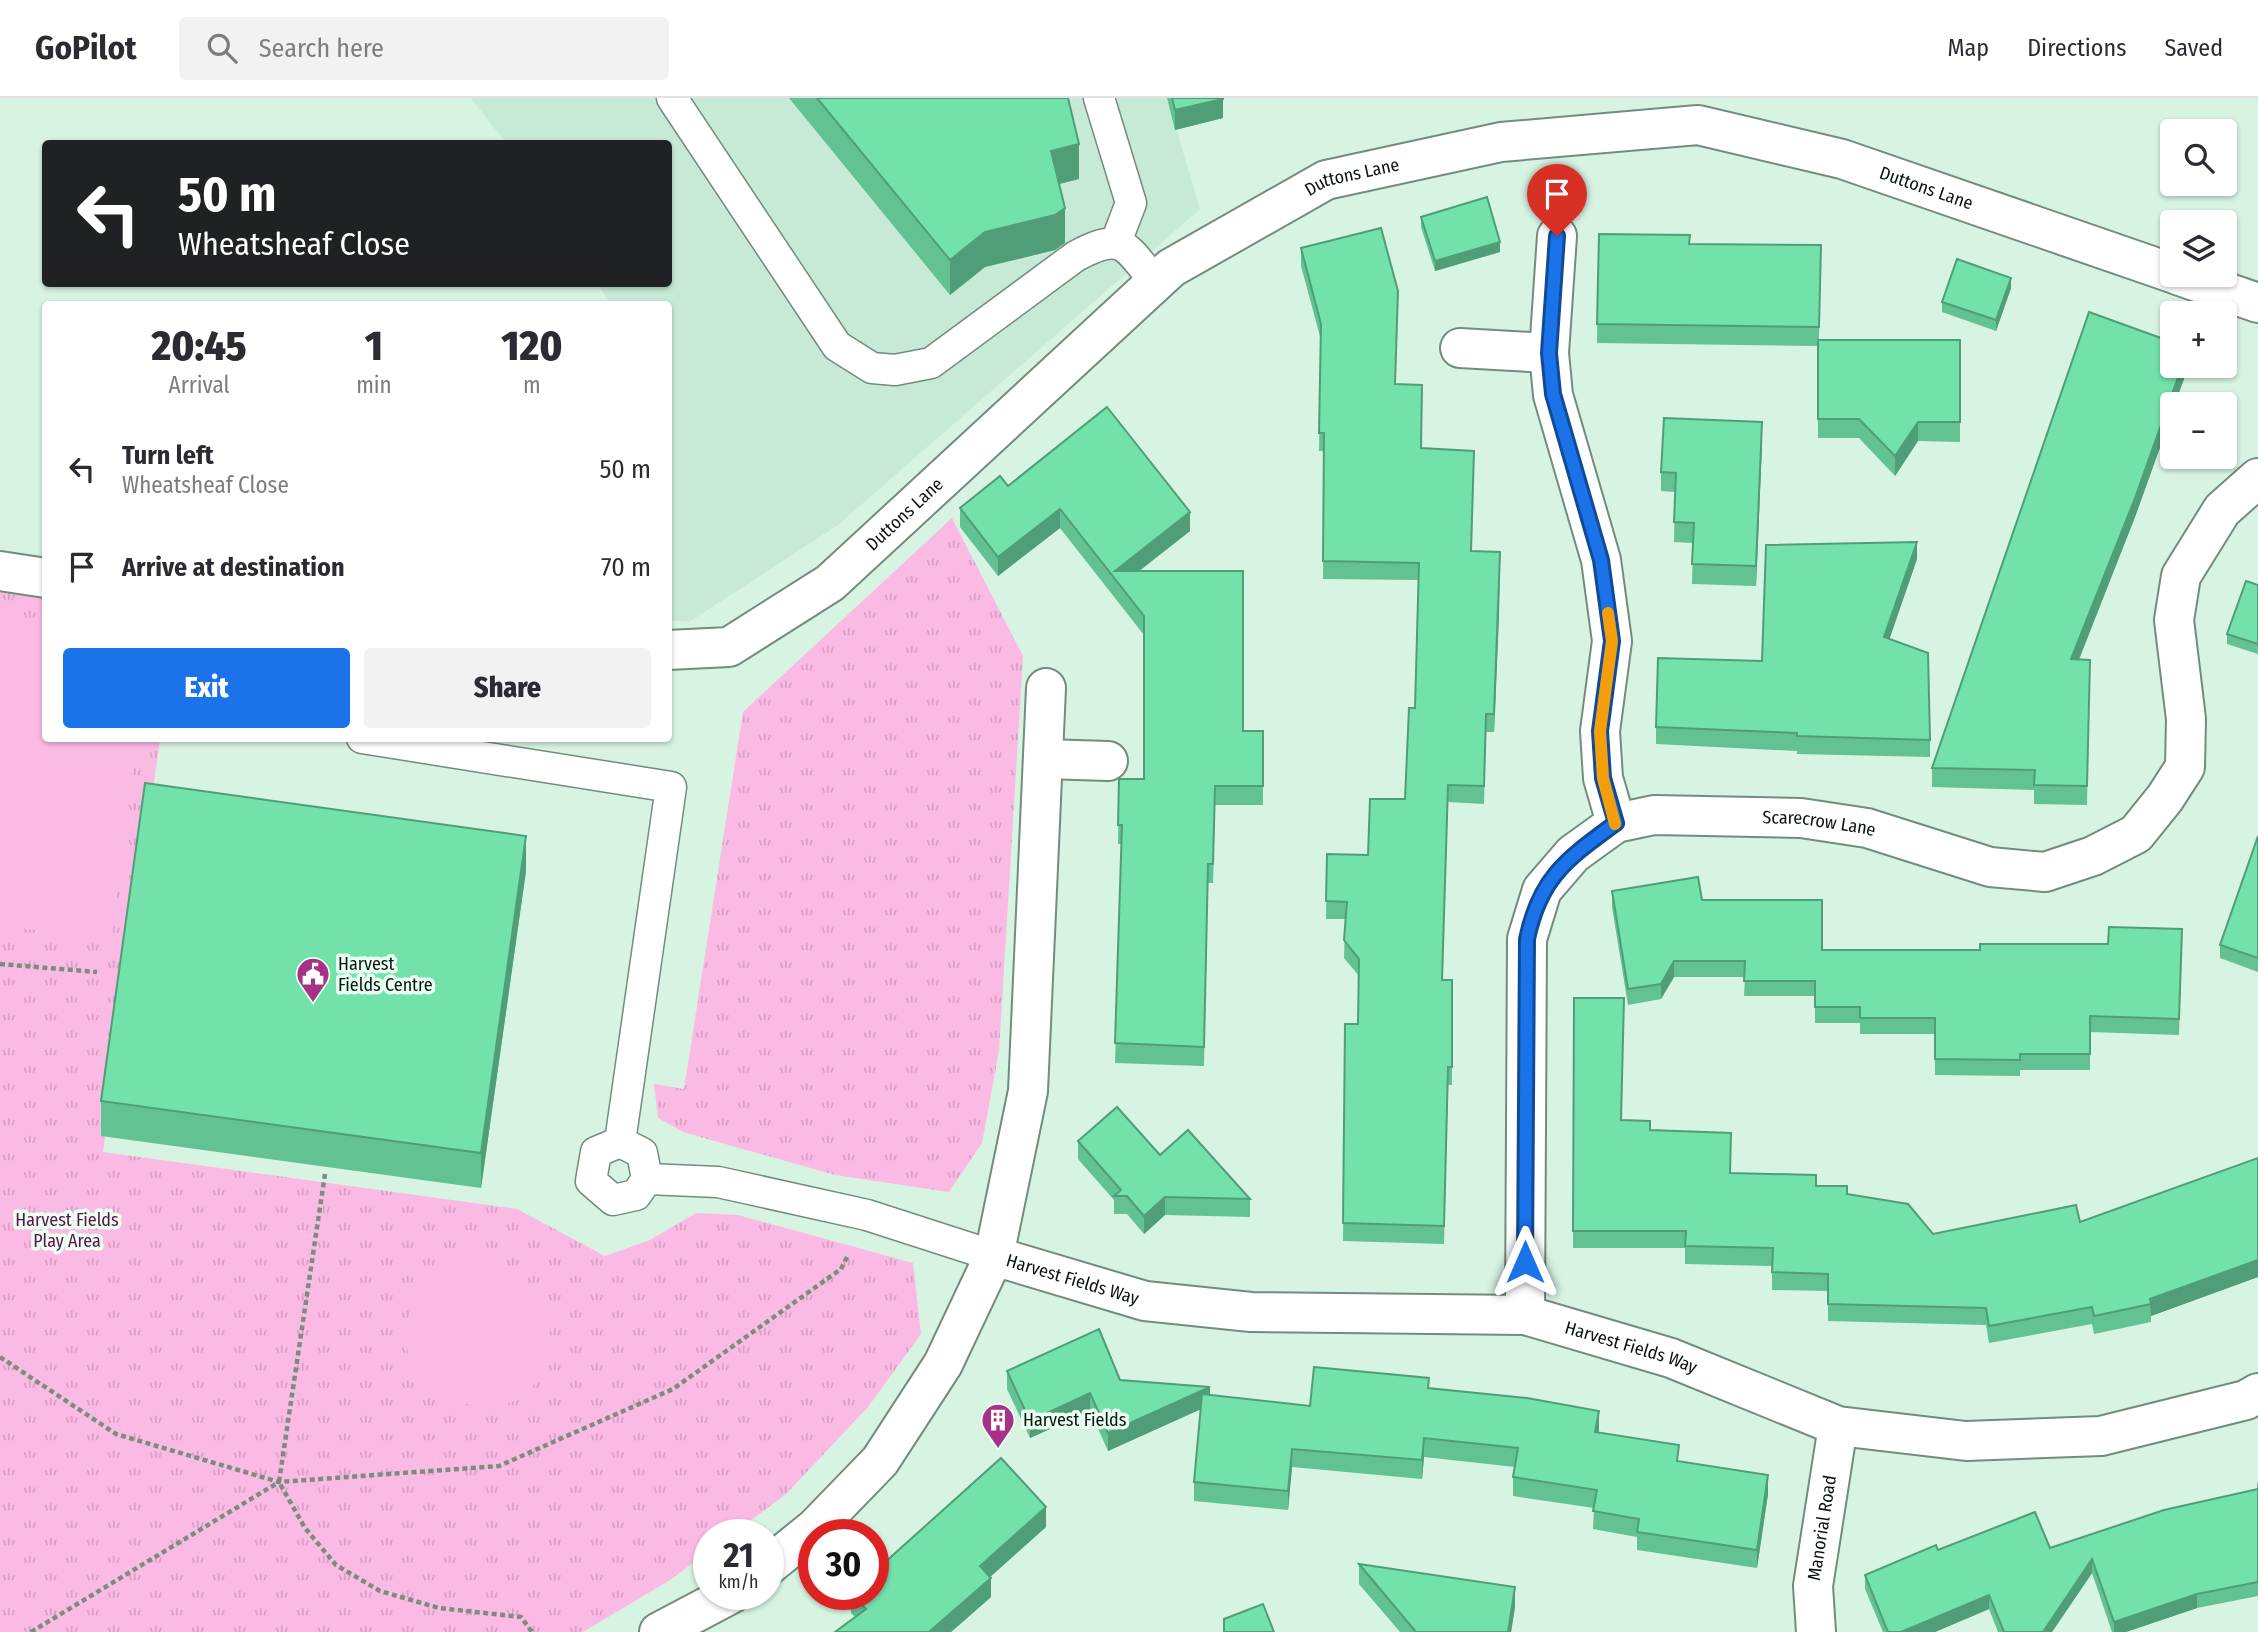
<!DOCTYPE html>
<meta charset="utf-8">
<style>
:root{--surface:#fff;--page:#f2f2f3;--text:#2b2b33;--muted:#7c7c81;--line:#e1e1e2;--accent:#1a73e8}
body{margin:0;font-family:"Fira Sans Condensed",sans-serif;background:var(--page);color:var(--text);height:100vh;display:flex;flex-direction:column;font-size:26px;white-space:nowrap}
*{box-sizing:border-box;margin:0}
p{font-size:23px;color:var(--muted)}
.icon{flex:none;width:38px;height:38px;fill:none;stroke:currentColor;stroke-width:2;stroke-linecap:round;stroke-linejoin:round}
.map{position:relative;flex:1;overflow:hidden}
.panel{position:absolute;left:42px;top:203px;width:630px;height:441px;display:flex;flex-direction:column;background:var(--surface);border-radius:7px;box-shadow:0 2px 5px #0004}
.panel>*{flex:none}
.banner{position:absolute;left:42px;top:42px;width:630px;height:147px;border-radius:7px;box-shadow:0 2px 5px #0004;background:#202124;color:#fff;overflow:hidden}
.fabs{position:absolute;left:2160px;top:21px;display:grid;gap:14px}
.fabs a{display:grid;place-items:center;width:77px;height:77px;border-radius:7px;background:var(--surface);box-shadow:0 2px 5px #0004;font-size:35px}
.speed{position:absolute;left:693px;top:1421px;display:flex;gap:14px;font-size:35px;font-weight:700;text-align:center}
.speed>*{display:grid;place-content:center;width:91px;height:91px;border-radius:50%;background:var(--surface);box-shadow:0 2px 5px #0004;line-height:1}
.speed small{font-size:18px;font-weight:400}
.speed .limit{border:10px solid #d22;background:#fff;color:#111}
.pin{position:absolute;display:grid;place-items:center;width:60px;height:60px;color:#fff;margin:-72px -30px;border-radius:50% 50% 50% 0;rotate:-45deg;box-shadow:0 0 7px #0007}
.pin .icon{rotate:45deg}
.me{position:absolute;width:77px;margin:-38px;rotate:0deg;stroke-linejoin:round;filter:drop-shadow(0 0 5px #0008)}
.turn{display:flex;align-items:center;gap:24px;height:147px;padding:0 21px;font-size:32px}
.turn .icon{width:91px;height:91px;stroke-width:2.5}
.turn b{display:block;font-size:49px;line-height:60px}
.eta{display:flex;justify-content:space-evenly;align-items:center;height:119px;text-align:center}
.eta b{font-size:42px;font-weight:800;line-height:49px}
.button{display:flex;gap:14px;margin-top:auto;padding:14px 21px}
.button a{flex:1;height:80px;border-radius:7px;background:var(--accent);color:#fff;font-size:28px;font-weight:800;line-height:80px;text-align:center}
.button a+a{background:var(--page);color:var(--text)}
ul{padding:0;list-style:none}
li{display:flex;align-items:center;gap:21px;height:98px;padding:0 21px}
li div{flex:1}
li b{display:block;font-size:26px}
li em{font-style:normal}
header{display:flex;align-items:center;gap:42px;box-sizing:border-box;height:98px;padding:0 35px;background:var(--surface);border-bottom:2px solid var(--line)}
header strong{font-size:33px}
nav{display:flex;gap:38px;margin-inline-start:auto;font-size:24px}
.search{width:490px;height:63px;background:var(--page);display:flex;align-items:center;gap:18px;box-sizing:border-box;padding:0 24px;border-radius:7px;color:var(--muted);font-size:26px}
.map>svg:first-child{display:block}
.built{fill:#c6ead5}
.park{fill:url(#park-tufts)}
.garden{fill:#fbbae4}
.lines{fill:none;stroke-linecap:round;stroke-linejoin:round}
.service-casing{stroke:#728c7d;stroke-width:33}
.minor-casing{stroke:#728c7d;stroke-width:42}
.path{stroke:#7a8d82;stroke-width:4.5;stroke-dasharray:5 3.5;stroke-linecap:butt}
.service{stroke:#fff;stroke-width:30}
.minor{stroke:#fff;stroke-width:38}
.wall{fill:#63c292}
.shaded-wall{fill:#509e77}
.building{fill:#73e1aa;stroke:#509e77;stroke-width:2}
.route-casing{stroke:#114b97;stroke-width:18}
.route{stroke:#1a73e8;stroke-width:12}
.slow{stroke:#f59e0b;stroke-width:12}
.labels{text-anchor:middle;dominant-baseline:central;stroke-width:7;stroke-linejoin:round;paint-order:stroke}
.street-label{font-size:18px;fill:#0b1510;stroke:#e8fff1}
.poi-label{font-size:18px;fill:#0b1510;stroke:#e8fff1;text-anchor:start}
.park-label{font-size:18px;fill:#5f114b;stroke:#e8fff1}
</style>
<header>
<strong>GoPilot</strong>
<div class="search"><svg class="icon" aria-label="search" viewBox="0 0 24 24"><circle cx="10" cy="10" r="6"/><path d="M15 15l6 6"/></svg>Search here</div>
<nav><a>Map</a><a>Directions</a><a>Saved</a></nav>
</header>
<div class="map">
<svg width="2258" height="1534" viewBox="0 0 2258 1534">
<defs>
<pattern id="park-tufts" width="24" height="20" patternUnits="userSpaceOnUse" patternTransform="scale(1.75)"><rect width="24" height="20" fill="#fbbae4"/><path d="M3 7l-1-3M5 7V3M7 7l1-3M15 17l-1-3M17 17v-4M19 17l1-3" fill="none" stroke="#d69fc3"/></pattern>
</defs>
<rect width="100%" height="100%" fill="#d7f3e2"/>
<!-- built -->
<polygon class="built" points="471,0 1167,0 1200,111 838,427 689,524 669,522 668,206 611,206 598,186 668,186 668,46 506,45"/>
<!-- park -->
<g class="park">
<polygon points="952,420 1023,558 999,953 982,1045 949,1094 835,1077 683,1034 658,1020 654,986 684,991 743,614"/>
<polygon points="0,490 45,496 46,640 160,641 103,1054 517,1111 605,1158 650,1142 696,1115 738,1117 913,1165 921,1236 868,1309 786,1396 731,1437 709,1437 709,1453 670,1482 583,1534 0,1534"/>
</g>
<!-- garden -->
<g class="garden">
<polygon points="0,529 45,535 46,640 136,641 112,841 0,828"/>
<path d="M472,1160C514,1162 515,1173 540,1203C549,1213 553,1241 549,1254C544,1269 539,1284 526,1295C486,1329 411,1295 406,1244C403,1216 421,1188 438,1167Z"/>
</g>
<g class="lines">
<defs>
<g id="service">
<path d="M672,0L837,248L872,270L895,272L931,265L1076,158C1123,133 1125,147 1155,184"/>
<polyline points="1099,0 1131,105 1116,144"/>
<polyline points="362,640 671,689 620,1044"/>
<polygon points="620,1044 642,1055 647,1081 636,1097 613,1102 591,1083 596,1054"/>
<polyline points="647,1081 718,1084 867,1117 994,1158"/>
</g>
<g id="minor">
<polyline points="1557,138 1549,255 1553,297 1601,462 1612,543 1600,633 1603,680 1616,725"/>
<polyline points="2177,177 2258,205"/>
<polyline points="1460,250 1549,255"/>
<polyline points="0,473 46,480"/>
<path id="s1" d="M668,552L729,549L830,485L1171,170L1326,82L1501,44L1698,27L1842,61L2172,175"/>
<polyline points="1044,661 1108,663"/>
<path id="s2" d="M994,1158L1145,1203L1251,1214L1525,1217L1671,1260L1838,1328L1966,1343L2101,1338L2246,1302L2258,1295"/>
<path id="s3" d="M1525,1217L1527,841L1542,792L1573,756L1616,725L1654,717L1801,720L1867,730L1990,769L2045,774L2093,758L2136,736L2165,700L2185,669L2186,621L2174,522L2181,478L2222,412L2258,380"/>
<polyline points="768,1468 815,1430 880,1363 943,1266 994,1158 1028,993 1046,590"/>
<polyline points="659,1534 731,1496"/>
<path id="s4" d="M1816,1534L1813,1488L1838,1328"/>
</g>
</defs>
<!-- service casing -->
<use href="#service" class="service-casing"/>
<!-- minor casing -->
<use href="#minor" class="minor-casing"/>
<!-- path -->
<g class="path">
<polyline points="0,866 97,874"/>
<polyline points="325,1076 279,1384 305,1430 336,1467 380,1493 439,1510 521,1519 532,1534"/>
<polyline points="0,1259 116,1336 279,1384 499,1368 673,1291 841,1171 847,1159"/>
<polyline points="31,1534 279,1384"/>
</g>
<!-- service -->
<use href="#service" class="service"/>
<!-- minor -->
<use href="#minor" class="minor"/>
</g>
<!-- wall -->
<g class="wall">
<polygon points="789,0 1068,0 1079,81 1059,86 1065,145 1055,152 985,169 950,197"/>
<polygon points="1167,0 1223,0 1223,20 1175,32"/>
<polygon points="1421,119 1500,154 1435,173 1421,129"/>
<polygon points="1599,136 1689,146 1821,147 1819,242 1960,242 1960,344 1918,343 1895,378 1859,340 1818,340 1818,248 1597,245"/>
<polygon points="1301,150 1395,286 1422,350 1474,370 1471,453 1500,472 1494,634 1486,634 1484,706 1448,704 1442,882 1452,882 1452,987 1448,987 1444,1146 1343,1143 1345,926 1358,926 1359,878 1344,860 1345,821 1326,821 1327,756 1368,757 1405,701 1415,610 1418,482 1323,481 1324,353 1319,353 1321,242 1301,168"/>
<polygon points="2011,190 1996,233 1942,214 1942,204"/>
<polygon points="2188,268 2188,270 2172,306 2172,316 2135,419 2079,562 2090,562 2087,707 2034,706 2034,692 1932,689 1932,670"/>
<polygon points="1762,344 1756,488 1692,486 1693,445 1674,444 1675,394 1661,393 1661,374"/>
<polygon points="1008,388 1190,433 1139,473 1243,633 1263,633 1263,707 1215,707 1213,785 1208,785 1204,968 1115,965 1122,746 1118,746 1119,681 1144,681 1144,537 1060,430 998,478 960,429 960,410"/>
<polygon points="1917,461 1889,541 1930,642 1930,659 1797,656 1797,653 1656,646 1656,629 1762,563"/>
<polygon points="2258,487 2258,556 2227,546 2227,536"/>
<polygon points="2258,738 2258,874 2220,860 2220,847"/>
<polygon points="526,773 481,1090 101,1038 101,1003"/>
<polygon points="1612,793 1702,802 1822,852 1980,852 2182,847 2179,937 2090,934 2090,972 2020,972 2020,978 1935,977 1935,936 1860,936 1860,925 1815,925 1815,898 1744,898 1745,879 1674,879 1661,901 1628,907 1612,809"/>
<polygon points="1574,900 1622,1022 1650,1032 1730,1075 1816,1088 1847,1096 1933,1136 2080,1124 2258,1060 2258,1179 2151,1218 2151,1224 2094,1236 2092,1226 1989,1245 1986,1227 1828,1223 1828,1193 1772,1192 1772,1168 1685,1166 1685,1150 1573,1150"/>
<polygon points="1078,1043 1160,1057 1250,1101 1250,1119 1165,1117 1144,1136 1127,1116 1114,1116 1114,1102 1078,1061"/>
<polygon points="1007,1273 1120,1282 1210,1297 1310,1308 1429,1290 1599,1332 1598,1334 1768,1396 1757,1470 1637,1452 1637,1439 1593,1431 1594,1410 1513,1398 1513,1379 1515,1369 1424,1359 1422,1381 1292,1369 1288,1412 1194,1403 1194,1384 1201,1311 1108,1353 1090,1313 1030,1340 1007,1291"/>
<polygon points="2258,1384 2258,1498 2197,1510 2126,1534 2112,1534 2092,1475 2052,1534 1998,1534 1989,1511 1935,1534 1883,1534 1865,1491 1865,1477 1938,1452 2050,1450 2257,1392 2257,1385"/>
<polygon points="1046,1429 990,1479 991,1499 951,1534 835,1534 855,1519 851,1515 851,1496 873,1496"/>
<polygon points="1359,1466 1515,1509 1511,1534 1400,1534 1359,1486"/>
</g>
<!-- shaded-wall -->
<g class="shaded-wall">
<polygon points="1223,1 1223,20 1175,32 1175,12"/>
<polygon points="1079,46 1079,81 1051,88 1051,53"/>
<polygon points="1065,110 1065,145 1055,152 985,169 950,197 950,162 985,134"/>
<polygon points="1500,144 1500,154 1435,173 1435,163"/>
<polygon points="2011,180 2011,190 1996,233 1996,222"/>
<polygon points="2182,268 2188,268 2188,270 2175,306 2172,306 2172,316 2135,419 2071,581 2071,561"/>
<polygon points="1762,324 1762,344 1756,488 1756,468"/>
<polygon points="1918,324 1918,343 1895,378 1895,358"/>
<polygon points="1060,411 1060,430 998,478 998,459"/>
<polygon points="1190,414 1190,433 1120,488 1115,473"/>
<polygon points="1917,444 1917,461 1884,557 1884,539"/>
<polygon points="1500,454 1499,520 1494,634 1494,616"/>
<polygon points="526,738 526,773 481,1090 481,1055"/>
<polygon points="1674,863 1674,879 1661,901 1661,886"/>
<polygon points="1165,1099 1165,1117 1144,1136 1144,1118"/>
<polygon points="2258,1162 2258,1179 2151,1218 2150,1201"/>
<polygon points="1210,1289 1210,1307 1108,1353 1108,1335"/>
<polygon points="1090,1295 1090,1313 1030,1340 1030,1323"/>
<polygon points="1599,1313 1599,1332 1595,1352 1595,1334"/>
<polygon points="1424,1340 1424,1359 1422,1381 1422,1362"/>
<polygon points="1292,1351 1292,1369 1288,1412 1288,1393"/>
<polygon points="1768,1377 1768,1396 1757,1470 1757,1452"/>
<polygon points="1046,1409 1046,1429 980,1488 980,1468"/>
<polygon points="2092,1461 2092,1475 2052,1534 2043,1534"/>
<polygon points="991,1480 991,1499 951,1534 929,1534"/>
<polygon points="1515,1489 1515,1509 1511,1534 1508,1534"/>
<polygon points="2197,1496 2197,1510 2126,1534 2114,1534 2114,1524"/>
<polygon points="1989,1497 1989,1511 1935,1534 1901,1534"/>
</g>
<!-- building -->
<g class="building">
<polygon points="817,0 1068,0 1079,46 1051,53 1065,110 1055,117 985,134 950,162"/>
<polygon points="1172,0 1223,0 1223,1 1175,12"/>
<polygon points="1487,99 1500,144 1435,163 1421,119"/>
<polygon points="1381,130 1398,193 1395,286 1422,287 1421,350 1474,353 1471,453 1500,454 1494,616 1486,616 1484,688 1448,687 1442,882 1452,882 1452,969 1448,969 1444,1128 1343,1125 1345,926 1358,926 1359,861 1344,842 1347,804 1326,803 1327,756 1368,757 1370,701 1405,701 1409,610 1415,610 1419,465 1323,463 1324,335 1319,335 1321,226 1301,150"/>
<polygon points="1599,136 1690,137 1689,146 1821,147 1819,229 1597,226"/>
<polygon points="1957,161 2011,180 1996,222 1942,204"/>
<polygon points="2089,214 2172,244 2172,268 2182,268 2135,400 2071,561 2090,562 2087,688 2034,687 2035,672 1932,670"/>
<polygon points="1818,242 1960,242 1960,324 1918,324 1895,358 1859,321 1818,321"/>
<polygon points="1107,309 1190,414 1115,473 1243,473 1243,633 1263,633 1263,688 1215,688 1213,766 1208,766 1204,949 1115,945 1122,727 1118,727 1119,681 1144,681 1144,518 1060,411 998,459 960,410 1000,378 1008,388"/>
<polygon points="1664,320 1762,324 1756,468 1692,466 1694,425 1674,424 1676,375 1661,374"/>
<polygon points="1917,444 1884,539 1928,555 1930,642 1797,638 1797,635 1656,629 1658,560 1762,563 1766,447"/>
<polygon points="2246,483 2258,487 2258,546 2227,536"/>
<polygon points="145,685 526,738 481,1055 101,1003"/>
<polygon points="2258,738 2258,860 2220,847"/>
<polygon points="1698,779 1702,802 1822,802 1822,852 1980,852 1980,846 2108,846 2109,829 2182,831 2179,921 2090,918 2090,956 2020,956 2020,962 1935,961 1935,920 1860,920 1860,909 1815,909 1815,883 1744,883 1745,863 1674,863 1661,886 1628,891 1612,793"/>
<polygon points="1574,900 1624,900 1621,1022 1650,1023 1650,1032 1731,1035 1730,1075 1816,1077 1816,1088 1847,1088 1847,1096 1908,1106 1933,1136 2076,1107 2080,1124 2258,1060 2258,1162 2150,1201 2151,1206 2094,1218 2092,1209 1989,1228 1986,1210 1828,1206 1828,1176 1772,1174 1773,1150 1685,1148 1686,1133 1573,1133"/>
<polygon points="1117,1009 1160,1057 1188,1032 1250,1101 1165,1099 1144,1118 1127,1098 1114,1098 1121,1092 1078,1043"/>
<polygon points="1099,1231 1120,1282 1210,1289 1108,1335 1090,1295 1030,1323 1007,1273"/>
<polygon points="1314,1269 1429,1280 1428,1290 1527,1300 1599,1313 1595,1334 1679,1347 1677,1363 1768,1377 1757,1452 1637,1434 1639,1421 1593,1413 1597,1392 1513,1379 1518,1350 1424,1340 1422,1362 1292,1351 1288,1393 1194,1384 1202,1296 1310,1308"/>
<polygon points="1001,1360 1046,1409 980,1468 991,1480 929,1534 835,1534 866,1511 852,1496 873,1496 873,1475"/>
<polygon points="2258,1391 2258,1484 2197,1496 2114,1524 2092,1461 2043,1534 2004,1534 1989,1497 1901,1534 1888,1534 1865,1477 1936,1447 1938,1452 2035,1414 2050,1450 2164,1412"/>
<polygon points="1359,1466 1515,1489 1508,1534 1416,1534"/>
<polygon points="1263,1506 1274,1534 1224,1534 1224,1521"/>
</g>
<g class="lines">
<defs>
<path id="route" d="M1525,1164L1527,841C1540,779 1567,761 1616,725L1603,680L1600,633L1612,543L1601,462L1553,296L1549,255L1557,138"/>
</defs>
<!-- route casing -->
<use href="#route" class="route-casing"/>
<!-- route -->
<use href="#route" class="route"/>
<!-- slow -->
<polyline class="slow" points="1608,515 1612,543 1600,633 1603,680 1615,726"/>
</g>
<!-- icons -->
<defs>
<symbol id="civic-pin" viewBox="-11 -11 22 30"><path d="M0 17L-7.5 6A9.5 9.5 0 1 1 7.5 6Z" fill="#a83188" stroke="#e8fff1"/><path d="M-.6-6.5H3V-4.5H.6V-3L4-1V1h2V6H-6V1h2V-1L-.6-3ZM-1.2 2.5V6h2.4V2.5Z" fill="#fff"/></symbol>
<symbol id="building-pin" viewBox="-11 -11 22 30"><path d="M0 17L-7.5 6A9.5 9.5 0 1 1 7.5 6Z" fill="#a83188" stroke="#e8fff1"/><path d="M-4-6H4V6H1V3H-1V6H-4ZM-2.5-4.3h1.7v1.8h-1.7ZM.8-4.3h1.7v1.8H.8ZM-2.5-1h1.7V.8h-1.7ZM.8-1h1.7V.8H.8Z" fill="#fff"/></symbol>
</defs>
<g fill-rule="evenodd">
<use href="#civic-pin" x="294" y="857" width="38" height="52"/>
<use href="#building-pin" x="979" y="1303" width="38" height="52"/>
</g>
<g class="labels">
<!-- street labels -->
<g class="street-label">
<text stroke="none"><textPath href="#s1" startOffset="849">Duttons Lane</textPath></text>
<text stroke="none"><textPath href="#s1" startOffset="1437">Duttons Lane</textPath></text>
<text stroke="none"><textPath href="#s1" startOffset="282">Duttons Lane</textPath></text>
<text stroke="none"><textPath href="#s3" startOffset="732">Scarecrow Lane</textPath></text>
<text stroke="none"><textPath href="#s2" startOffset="82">Harvest Fields Way</textPath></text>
<text stroke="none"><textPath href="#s2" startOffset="649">Harvest Fields Way</textPath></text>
<text stroke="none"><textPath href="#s4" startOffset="105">Manorial Road</textPath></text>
</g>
<!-- poi labels -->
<g class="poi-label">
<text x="338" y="866">Harvest<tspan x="338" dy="21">Fields Centre</tspan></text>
<text x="1023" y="1322">Harvest Fields</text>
</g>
<!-- park labels -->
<g class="park-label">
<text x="67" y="1122">Harvest Fields<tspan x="67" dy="21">Play Area</tspan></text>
</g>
</g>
</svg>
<div class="fabs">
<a><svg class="icon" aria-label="search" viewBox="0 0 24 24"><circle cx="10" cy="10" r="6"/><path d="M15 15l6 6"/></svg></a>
<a><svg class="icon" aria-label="layers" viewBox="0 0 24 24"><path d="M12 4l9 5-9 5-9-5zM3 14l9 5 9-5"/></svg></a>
<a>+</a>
<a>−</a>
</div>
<div class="speed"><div>21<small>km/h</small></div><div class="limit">30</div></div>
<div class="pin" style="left:1557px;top:138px;background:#d93025"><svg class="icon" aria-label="arrive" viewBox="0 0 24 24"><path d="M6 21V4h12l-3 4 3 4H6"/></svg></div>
<svg class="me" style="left:1525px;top:1164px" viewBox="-20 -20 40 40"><path d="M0-17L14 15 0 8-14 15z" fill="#1a73e8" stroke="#fff" stroke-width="4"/></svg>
<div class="banner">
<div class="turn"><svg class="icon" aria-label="left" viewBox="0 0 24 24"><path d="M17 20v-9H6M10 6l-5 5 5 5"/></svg><div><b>50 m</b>Wheatsheaf Close</div></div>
</div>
<section class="panel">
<div class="eta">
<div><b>20:45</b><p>Arrival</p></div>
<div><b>1</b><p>min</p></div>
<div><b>120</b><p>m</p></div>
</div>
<ul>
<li><svg class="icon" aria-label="left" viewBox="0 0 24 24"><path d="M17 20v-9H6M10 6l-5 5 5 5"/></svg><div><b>Turn left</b><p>Wheatsheaf Close</p></div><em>50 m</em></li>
<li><svg class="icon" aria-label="arrive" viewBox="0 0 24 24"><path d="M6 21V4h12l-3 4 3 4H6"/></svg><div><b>Arrive at destination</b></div><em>70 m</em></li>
</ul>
<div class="button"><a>Exit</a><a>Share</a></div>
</section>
</div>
